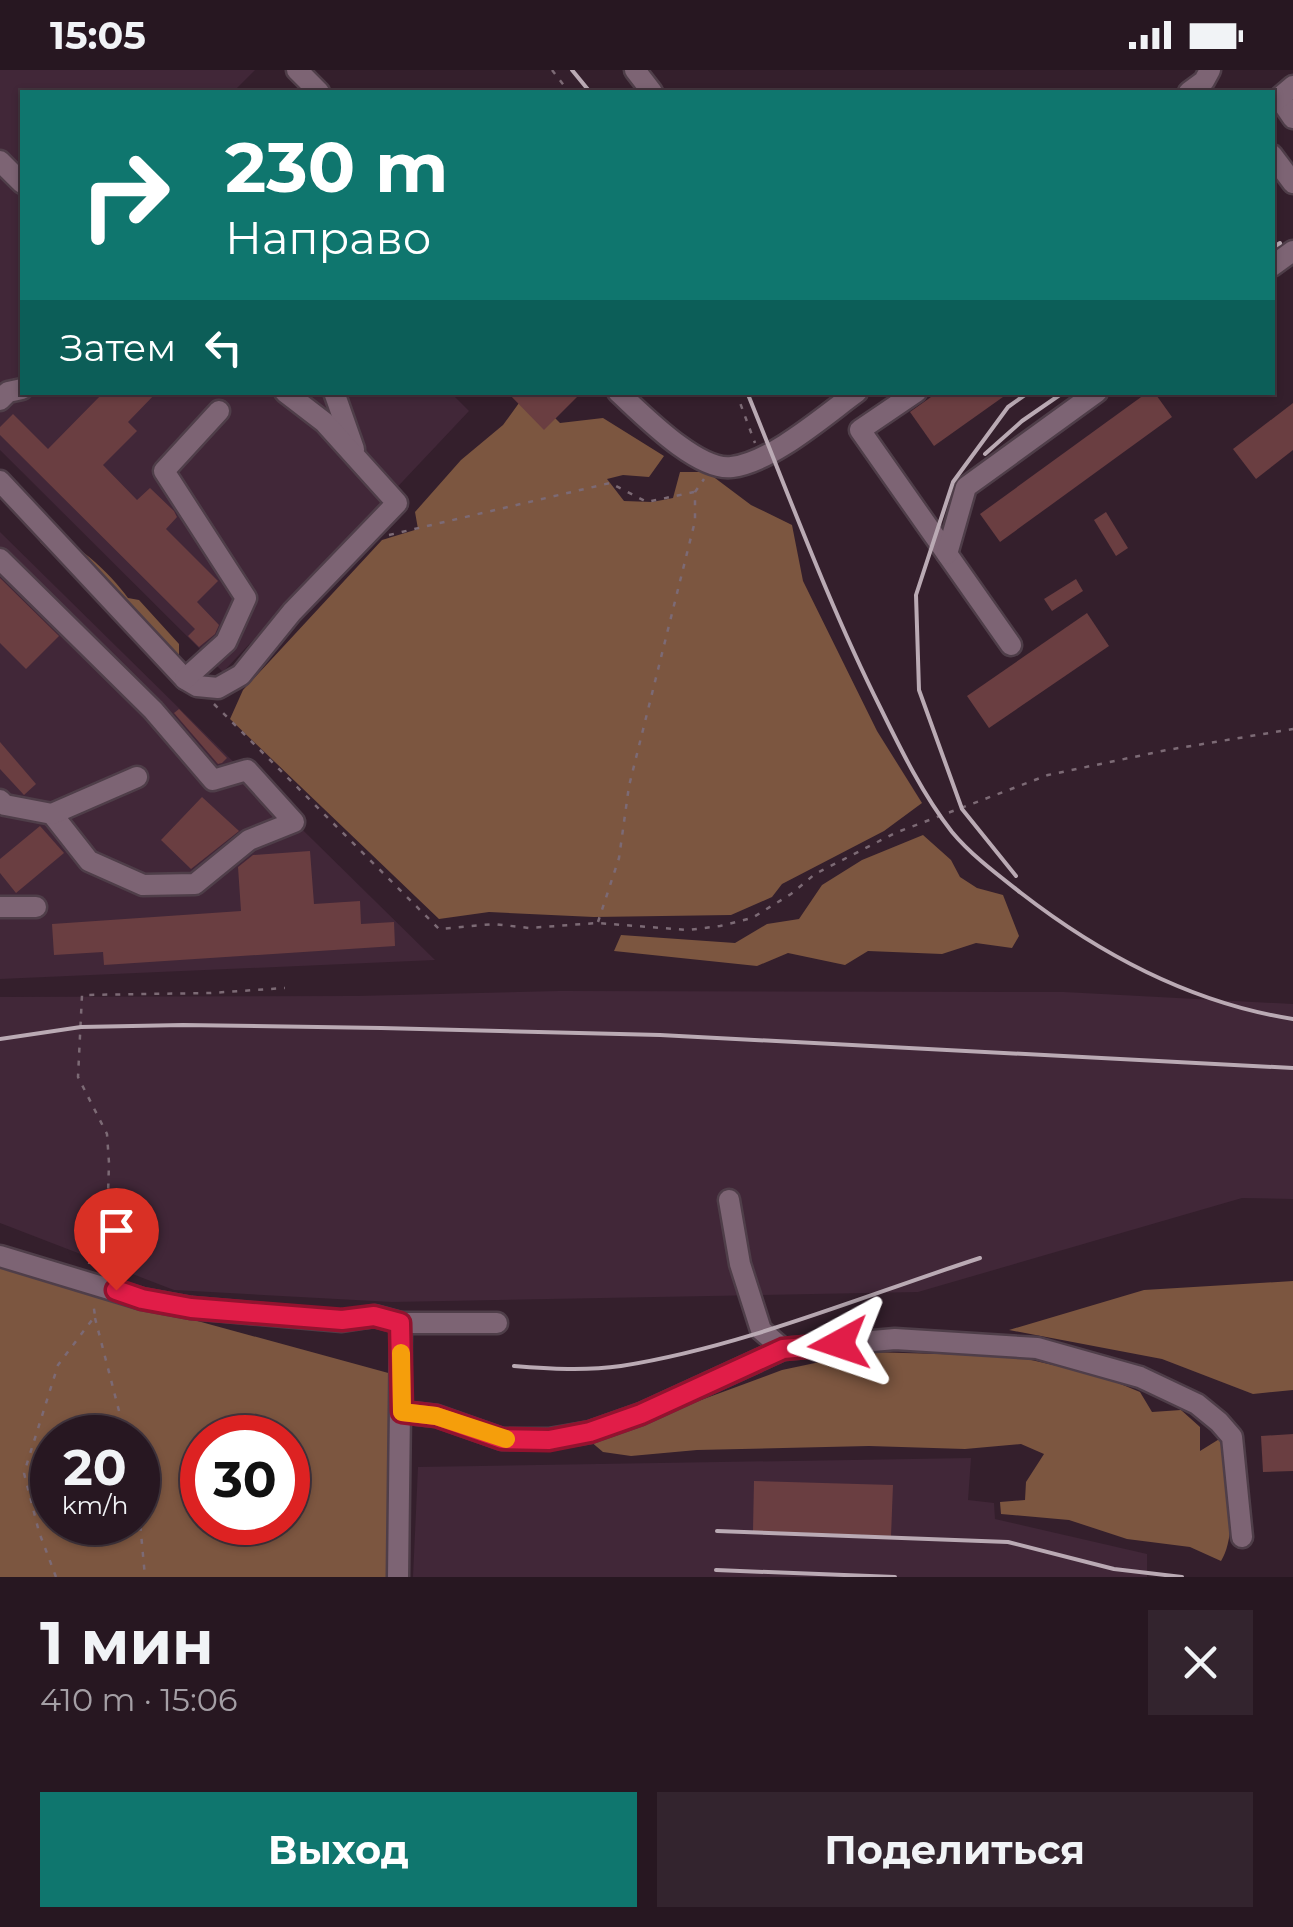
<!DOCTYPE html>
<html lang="ru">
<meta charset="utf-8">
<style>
:root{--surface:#271721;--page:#33242e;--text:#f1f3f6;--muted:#a49fa5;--line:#43363f;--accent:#0f766e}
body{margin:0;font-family:Montserrat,sans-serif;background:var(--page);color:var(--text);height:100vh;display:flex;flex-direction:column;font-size:38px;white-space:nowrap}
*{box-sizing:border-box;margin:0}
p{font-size:32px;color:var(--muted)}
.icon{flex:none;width:55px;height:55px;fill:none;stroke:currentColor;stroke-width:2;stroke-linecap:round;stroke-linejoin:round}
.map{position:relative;height:1507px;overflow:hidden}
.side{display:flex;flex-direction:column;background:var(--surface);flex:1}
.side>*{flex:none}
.guide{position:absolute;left:20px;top:20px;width:1255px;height:305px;border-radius:0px;box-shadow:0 2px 8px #0004,0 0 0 2px var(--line);background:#0f766e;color:#fff;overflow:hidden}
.speed{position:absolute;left:30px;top:1345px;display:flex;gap:20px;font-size:50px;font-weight:700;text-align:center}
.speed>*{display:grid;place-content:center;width:130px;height:130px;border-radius:50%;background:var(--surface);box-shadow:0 2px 8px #0004,0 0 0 2px var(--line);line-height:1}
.speed small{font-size:25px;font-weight:400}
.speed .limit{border:15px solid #d22;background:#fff;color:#111}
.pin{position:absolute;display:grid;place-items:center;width:85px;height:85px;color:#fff;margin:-102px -42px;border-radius:50% 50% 50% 0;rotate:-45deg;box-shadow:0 0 10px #0007}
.pin .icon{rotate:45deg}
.me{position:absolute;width:110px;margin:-55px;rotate:265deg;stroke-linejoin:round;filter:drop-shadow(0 0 8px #0008)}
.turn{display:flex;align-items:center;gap:35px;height:210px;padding:0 40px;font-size:45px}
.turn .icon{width:130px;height:130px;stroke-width:2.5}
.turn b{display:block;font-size:70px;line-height:85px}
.then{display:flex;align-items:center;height:95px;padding:0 40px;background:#0003;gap:20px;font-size:38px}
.round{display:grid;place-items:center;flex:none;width:105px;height:105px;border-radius:0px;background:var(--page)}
.headline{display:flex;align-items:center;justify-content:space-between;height:170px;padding:0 40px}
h1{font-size:60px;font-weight:700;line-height:75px}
.cta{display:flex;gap:20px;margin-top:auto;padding:20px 40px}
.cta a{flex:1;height:115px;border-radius:0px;background:var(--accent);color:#fff;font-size:40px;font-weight:700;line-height:115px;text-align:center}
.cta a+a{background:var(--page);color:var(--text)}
.status{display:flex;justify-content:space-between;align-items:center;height:70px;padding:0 50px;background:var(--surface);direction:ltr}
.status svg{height:28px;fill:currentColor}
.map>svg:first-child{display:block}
.built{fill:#412738}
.forest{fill:#7c5640;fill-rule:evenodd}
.building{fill:#6a3e41}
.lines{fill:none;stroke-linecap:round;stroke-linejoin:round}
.minor-casing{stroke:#4f3e49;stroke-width:25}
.path{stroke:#7c6a75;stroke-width:2.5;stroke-dasharray:5 8;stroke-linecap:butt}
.minor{stroke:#7d6474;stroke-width:20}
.rail{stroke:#baaab4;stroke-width:4}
.route-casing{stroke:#92132f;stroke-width:25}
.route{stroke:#e11d48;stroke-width:18}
.slow{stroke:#f59e0b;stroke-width:18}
</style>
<div class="status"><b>15:05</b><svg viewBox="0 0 49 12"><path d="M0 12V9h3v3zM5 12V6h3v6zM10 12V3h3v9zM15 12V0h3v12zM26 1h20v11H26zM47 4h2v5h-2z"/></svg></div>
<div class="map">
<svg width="1293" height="1507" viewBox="0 0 1293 1507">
<rect width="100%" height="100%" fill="#341f2c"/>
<!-- built -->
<g class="built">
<polygon points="0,0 255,0 233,22 22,22 22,322 450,322 469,341 223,602 0,380"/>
<polygon points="0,462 435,890 0,909"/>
<polygon points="559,921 1064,922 1293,934 1293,1129 1242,1128 918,1222 392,1232 174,1220 0,1153 0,927 357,926"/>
<polygon points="971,1388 968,1430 994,1433 995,1449 1147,1484 1147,1507 413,1507 418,1397"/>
</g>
<!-- forest -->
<g class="forest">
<polygon points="519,333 540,333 560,353 603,348 664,386 649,407 623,405 607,409 624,431 652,432 673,428 680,402 707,402 751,435 792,455 803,511 877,661 922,733 884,761 782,814 772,827 731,845 594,847 489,842 439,849 230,649 243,620 382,470 418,459 415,442 461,390 503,355"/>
<path d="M42,463C71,465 111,504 128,528L139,530L179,574V590L139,571L40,472Z"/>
<polygon points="923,765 951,790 960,807 977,818 1003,825 1019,866 1012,878 976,873 942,884 868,881 845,895 788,883 757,896 614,881 621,865 735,873 767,854 799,849 822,815 862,790"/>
<path d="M0,1197L392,1304L388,1507H0ZM52,1368H138V1452H52ZM202,1368H288V1452H202Z"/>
<polygon points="1293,1211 1293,1320 1253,1324 1162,1289 1009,1260 1144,1220"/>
<path d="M867,1282L1014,1286L1101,1306L1140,1322L1152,1342L1181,1340L1200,1357V1381L1221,1368C1228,1401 1239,1462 1221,1491L1190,1477L1127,1469L1069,1450L1001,1444L1000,1432L1025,1430L1026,1412L1044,1384L1021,1374L965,1379L869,1376L697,1380L631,1386L603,1382L590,1371L782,1300Z"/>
</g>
<!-- building -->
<g class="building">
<polygon points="104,322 157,322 128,352 137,361 103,395 137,430 150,418 174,441 177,447 166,459 218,511 197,532 219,555 215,564 199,577 188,566 195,559 0,365 0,357 13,344 48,379"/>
<polygon points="507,322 582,322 544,360"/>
<polygon points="938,322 1010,322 934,376 910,342"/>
<polygon points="1148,322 1154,322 1172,347 1000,472 980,444"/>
<polygon points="1293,333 1293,380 1256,409 1233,379"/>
<polygon points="1106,442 1128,478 1116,486 1094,450"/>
<polygon points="0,508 59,566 26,599 0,573"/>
<polygon points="1076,509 1083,521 1052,541 1044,529"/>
<polygon points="1087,543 1109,576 989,658 967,626"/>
<polygon points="179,639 227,688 222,693 218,694 174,643"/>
<polygon points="0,672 36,714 24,725 0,699"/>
<polygon points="202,727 239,761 191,799 161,770"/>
<polygon points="40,756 64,783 16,823 0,803 0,789"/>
<polygon points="310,781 314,834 360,831 361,854 394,852 395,876 104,895 103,882 54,885 52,854 241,841 238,797 253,785"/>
<polygon points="1293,1364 1293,1401 1263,1402 1261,1366"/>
<polygon points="754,1411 893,1415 891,1466 753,1461"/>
</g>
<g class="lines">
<defs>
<g id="minor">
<polyline points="297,0 319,22"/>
<polyline points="635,0 652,22"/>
<polyline points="1189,22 1204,11 1210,0"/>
<polyline points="1280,29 1293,48"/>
<polyline points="1272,34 1293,16"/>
<polyline points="1272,85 1293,113"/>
<polyline points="0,91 22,113"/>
<polyline points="1272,196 1293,181"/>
<polyline points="334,322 354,379"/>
<path d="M618,322C642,344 698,402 732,397C772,392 824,346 857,322"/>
<polyline points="916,322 860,360 1011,575"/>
<polyline points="0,330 8,322 22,319"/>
<polyline points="0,411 185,609 197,616 218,618 241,605 292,542 397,433 324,352 285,322"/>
<polyline points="947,484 966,417 1097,322"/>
<polyline points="0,489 153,640 213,710 247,700 294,752 249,770 195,814 143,815 89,791 52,744"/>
<polyline points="185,609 226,572 246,528 164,401 219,341"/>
<polyline points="0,730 5,735 52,744 137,707"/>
<polyline points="0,837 36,837"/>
<polyline points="729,1130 740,1194 761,1260 783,1279"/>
<polyline points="0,1186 142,1229 191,1238 342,1251 375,1246 401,1253 497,1253"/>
<polyline points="402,1342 437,1346 502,1369 549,1369 590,1362 641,1344 783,1279 895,1269 1037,1278 1140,1307 1197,1334 1219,1352 1232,1367 1242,1467"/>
<polyline points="398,1507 401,1253"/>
</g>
</defs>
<!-- minor casing -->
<use href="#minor" class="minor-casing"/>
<!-- path -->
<g class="path">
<polyline points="552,0 569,22"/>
<polyline points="736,322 755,373"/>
<polyline points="389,465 610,413 647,432 694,422"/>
<polyline points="214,634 439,859 494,854 529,858 597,853 688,860 720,856 752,848 791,824 815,804 895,763 1048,705 1167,680 1293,659"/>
<polyline points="598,852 619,788 629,716 695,451 695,422 704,409"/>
<polyline points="89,1194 108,1125 109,1093 107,1064 78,1007 82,925 210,923 285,918"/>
<polyline points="95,1248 126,1368"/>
<polyline points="138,1430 145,1507"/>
<polyline points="56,1507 39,1462 24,1403 58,1295 95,1246 93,1232"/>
</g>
<!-- minor -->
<use href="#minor" class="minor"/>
<!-- rail -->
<g class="rail">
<polyline points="572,0 590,22"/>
<polyline points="1272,178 1280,173"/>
<path d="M747,322C790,428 829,535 880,637C901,680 923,725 952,762C971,785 998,805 1021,823C1101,885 1191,933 1293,949"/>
<polyline points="985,384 1022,351 1064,322"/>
<polyline points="1016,806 962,739 919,620 916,525 953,412 1008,337 1029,322"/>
<polyline points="0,969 81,957 183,955 381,958 660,965 1293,998"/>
<path d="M514,1296C550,1299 586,1301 621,1296C742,1277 863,1226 980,1188"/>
<polyline points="717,1461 1008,1472 1114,1499 1182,1507"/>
<polyline points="716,1500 895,1507"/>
</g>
</g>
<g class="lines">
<defs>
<polyline id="route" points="116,1220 142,1229 191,1238 342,1250 374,1246 400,1253 402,1342 436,1346 502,1369 549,1370 590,1362 641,1344 783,1279 839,1274"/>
</defs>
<!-- route casing -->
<use href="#route" class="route-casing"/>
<!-- route -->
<use href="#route" class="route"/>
<!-- slow -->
<polyline class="slow" points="401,1283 402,1342 436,1346 506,1369"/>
</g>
</svg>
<div class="speed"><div>20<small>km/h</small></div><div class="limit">30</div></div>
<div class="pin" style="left:116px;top:1220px;background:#d93025"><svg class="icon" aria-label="arrive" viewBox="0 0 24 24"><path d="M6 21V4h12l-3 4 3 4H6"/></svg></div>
<svg class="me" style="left:839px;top:1274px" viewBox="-20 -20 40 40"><path d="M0-17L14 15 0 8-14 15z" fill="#e11d48" stroke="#fff" stroke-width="4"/></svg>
<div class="guide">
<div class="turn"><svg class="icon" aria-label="right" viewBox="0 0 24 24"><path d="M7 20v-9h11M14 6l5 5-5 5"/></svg><div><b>230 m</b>Направо</div></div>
<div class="then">Затем<svg class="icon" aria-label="left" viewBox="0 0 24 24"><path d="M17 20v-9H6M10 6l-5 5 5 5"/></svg></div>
</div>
</div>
<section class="side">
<div class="headline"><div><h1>1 мин</h1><p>410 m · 15:06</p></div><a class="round"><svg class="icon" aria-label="close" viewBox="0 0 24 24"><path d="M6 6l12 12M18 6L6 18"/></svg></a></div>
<div class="cta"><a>Выход</a><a>Поделиться</a></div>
</section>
